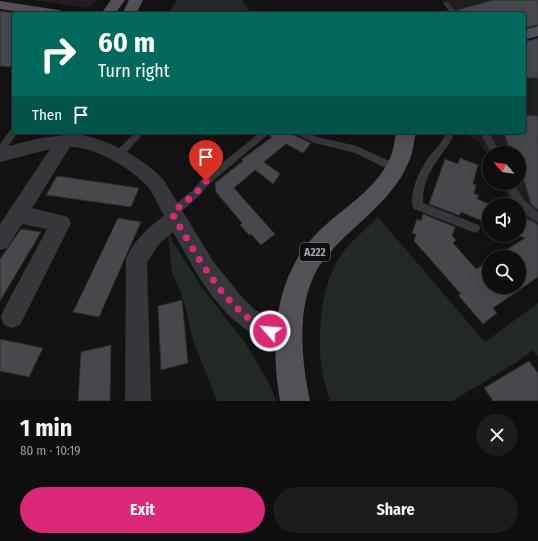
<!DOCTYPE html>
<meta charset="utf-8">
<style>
:root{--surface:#0e0e0f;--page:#1c1c1d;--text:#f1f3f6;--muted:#9b9c9e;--line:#2e2e2f;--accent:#db2777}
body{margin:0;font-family:"Fira Sans Condensed",sans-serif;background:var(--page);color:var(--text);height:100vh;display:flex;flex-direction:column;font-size:15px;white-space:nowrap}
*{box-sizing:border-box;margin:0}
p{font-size:13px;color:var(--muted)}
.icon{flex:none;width:22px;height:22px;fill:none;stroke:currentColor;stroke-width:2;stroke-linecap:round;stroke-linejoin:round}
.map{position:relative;height:401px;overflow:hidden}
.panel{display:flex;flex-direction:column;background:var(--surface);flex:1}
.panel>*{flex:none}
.top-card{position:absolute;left:12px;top:12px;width:514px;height:122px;border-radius:4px;box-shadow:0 4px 16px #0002,0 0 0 1px var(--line);background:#00695c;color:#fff;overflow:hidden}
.needle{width:26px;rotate:299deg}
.fabs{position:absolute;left:482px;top:146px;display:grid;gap:8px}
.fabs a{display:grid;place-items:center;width:44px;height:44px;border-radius:50%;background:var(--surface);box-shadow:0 4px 16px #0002,0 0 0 1px var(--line);font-size:20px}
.pin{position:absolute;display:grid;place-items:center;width:34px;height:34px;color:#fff;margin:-41px -17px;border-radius:50% 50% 50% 0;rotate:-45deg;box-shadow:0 0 4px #0007}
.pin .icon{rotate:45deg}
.me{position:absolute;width:44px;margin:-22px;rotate:297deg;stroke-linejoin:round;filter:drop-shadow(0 0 3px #0008)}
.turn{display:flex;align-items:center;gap:14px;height:84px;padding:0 20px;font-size:18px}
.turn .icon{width:52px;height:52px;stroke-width:2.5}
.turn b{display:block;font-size:28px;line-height:34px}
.then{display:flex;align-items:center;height:38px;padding:0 20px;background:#0003;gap:8px;font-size:15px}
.round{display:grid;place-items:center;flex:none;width:42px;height:42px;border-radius:21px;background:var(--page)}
.headline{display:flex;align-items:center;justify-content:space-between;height:68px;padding:0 20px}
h1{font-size:24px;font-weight:700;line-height:30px}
.action{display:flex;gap:8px;margin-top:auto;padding:8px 20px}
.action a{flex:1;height:46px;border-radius:24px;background:var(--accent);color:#fff;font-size:16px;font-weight:700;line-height:46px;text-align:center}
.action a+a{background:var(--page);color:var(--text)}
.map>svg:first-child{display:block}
.built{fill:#1f1f21}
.green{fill:#222823}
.building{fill:#47484c;stroke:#2d2d30}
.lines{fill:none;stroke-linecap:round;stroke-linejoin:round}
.service{fill:#36373b;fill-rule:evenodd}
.minor{fill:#36373b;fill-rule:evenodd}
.primary{fill:#515157;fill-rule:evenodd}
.route{stroke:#db2777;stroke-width:7;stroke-dasharray:0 12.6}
.labels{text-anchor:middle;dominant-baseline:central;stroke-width:3;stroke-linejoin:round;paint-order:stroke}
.shield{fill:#0e0e0f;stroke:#787a82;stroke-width:1}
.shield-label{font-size:11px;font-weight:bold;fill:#a6a9b3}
</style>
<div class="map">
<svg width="538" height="401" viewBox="0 0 538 401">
<rect width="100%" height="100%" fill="#131314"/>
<!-- built -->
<g class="built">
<polygon points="31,0 97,0 89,8"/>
<polygon points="441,0 538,0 538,28 524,30 524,14 452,14"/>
<polygon points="538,39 538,227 519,219 519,205 511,205 501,183 519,183 519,153 489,153 489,157 480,143 463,132 524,132 524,41"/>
</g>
<!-- green -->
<g class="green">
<polygon points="177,0 242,0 252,14 186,14 169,12"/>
<path d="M378,217L485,342L538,303V357L533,350L517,362L452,401H330C327,389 322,377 321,365C318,326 321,278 347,247C357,236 368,227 378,217Z"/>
<polygon points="168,234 201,286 246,344 268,381 276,401 217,401 193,340 183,298 172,273"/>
</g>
<!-- building -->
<g class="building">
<polygon points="493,0 538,0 538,25 524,28 524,14 459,14 457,10"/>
<polygon points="0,11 14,13 14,62 10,67 0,66"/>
<polygon points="538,38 538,78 524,78 524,42"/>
<polygon points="524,115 538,116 538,210 531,204 519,164 519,153 510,153 504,132 524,132"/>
<polygon points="272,132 293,132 294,135 311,143 303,153 286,144 264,162 280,174 273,184 255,170 234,188 275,234 261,245 251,234 249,235 240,225 242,223 216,192 215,183 243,161 241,160 272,137 269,136"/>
<polygon points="460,158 478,165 473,184 476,185 474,194 479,195 477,199 489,204 489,224 461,212 460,215 458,215 429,204 445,159 458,164"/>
<polygon points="57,176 139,188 131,207 46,195"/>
<polygon points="423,214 455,227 452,236 456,240 453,243 476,269 489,261 489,287 519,287 519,257 495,257 525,238 519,236 519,216 534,222 538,225 538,277 493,308 497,313 483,324 458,295 461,294 414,241 416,234 412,233 417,219 421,221"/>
<polygon points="118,218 141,222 99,317 73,312"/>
<polygon points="21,229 41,232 0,301 0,259"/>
<polygon points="182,300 188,363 161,370 158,306"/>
<polygon points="0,339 43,348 29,377 0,371"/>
<polygon points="111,345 110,401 78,401 81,352"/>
<polygon points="529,361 538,373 538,401 493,401 484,388"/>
</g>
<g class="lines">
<!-- service -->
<g class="service">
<polygon points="444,2 448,2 458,14 451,14 443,3"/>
<polygon points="14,128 14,132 18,132 3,154 0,155 0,144 11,129"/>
<polygon points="136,132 145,132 121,158 115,158 113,155 115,152"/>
<polygon points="261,132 271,132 209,184 199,196 176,216 172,217 168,216 167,213 168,210 193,190 203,178"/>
<polygon points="294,132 306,132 317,137 357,146 398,165 400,168 398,171 392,171 355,153 315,143 295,134"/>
<path d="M446,132H454C452,143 444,150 438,159C429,172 422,187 423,203L479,225L480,228L479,231L475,233L414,209C407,194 420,171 428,158C434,150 443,143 446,132Z"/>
<polygon points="480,132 488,132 501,153 491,153"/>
<polygon points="503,183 513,183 524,200 538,212 538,222 530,218 519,208 519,205 516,205"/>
</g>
<!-- minor -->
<path class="minor" d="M73,134C102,136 142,157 163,179L213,261L241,296L254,309L267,317L297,327L301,335L297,343C286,348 282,345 271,341C222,326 197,274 173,232L160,243L147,262L151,401H125L126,259C134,240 148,228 164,216C159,207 155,197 149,188C134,170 94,146 70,147L32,208L68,217L71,223L20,325L12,328L4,325L1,317L4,309L47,229L22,224L7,248L0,250V224L50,149L0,162V148L41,138Z"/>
<!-- primary -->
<g class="primary">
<polygon points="111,0 125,0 115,14 101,14"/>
<polygon points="129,0 143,0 136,14 122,14"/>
<polygon points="0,1 58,10 63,11 65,14 30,14 0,9"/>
<polygon points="538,26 538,36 524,40 524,30"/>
<path d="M396,132H416C414,139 414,146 412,153C397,201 351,224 322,262C295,299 301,359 310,401H280C270,343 273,277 318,232C342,208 380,188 392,153C394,146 395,139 396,132Z"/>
</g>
</g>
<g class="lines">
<!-- route -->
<path class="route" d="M206,181L196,193L172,213L175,219C199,258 226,312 270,331"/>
</g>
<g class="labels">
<!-- shield labels -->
<rect class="shield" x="300" y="243" width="30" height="18" rx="3"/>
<g class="shield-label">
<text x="315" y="252">A222</text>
</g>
</g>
</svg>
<div class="fabs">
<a><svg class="needle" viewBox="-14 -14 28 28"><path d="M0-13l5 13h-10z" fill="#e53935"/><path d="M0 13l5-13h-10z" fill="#9b9c9e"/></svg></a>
<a><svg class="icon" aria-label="sound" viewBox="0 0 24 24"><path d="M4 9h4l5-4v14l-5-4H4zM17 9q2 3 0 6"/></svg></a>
<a><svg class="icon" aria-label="search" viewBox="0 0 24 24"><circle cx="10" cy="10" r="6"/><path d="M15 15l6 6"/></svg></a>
</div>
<div class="pin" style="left:206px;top:181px;background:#d93025"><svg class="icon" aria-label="arrive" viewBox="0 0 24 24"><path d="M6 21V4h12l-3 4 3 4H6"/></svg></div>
<svg class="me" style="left:270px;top:331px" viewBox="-20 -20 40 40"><circle r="17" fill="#db2777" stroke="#fff" stroke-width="3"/><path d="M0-11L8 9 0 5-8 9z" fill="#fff"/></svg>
<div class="top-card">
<div class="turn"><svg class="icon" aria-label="right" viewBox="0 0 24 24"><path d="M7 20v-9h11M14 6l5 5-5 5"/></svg><div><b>60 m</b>Turn right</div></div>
<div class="then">Then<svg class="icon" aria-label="arrive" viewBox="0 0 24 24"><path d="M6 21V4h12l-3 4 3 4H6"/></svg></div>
</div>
</div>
<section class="panel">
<div class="headline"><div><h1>1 min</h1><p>80 m · 10:19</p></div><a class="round"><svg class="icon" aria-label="close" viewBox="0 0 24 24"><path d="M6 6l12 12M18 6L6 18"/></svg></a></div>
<div class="action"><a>Exit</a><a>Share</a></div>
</section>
